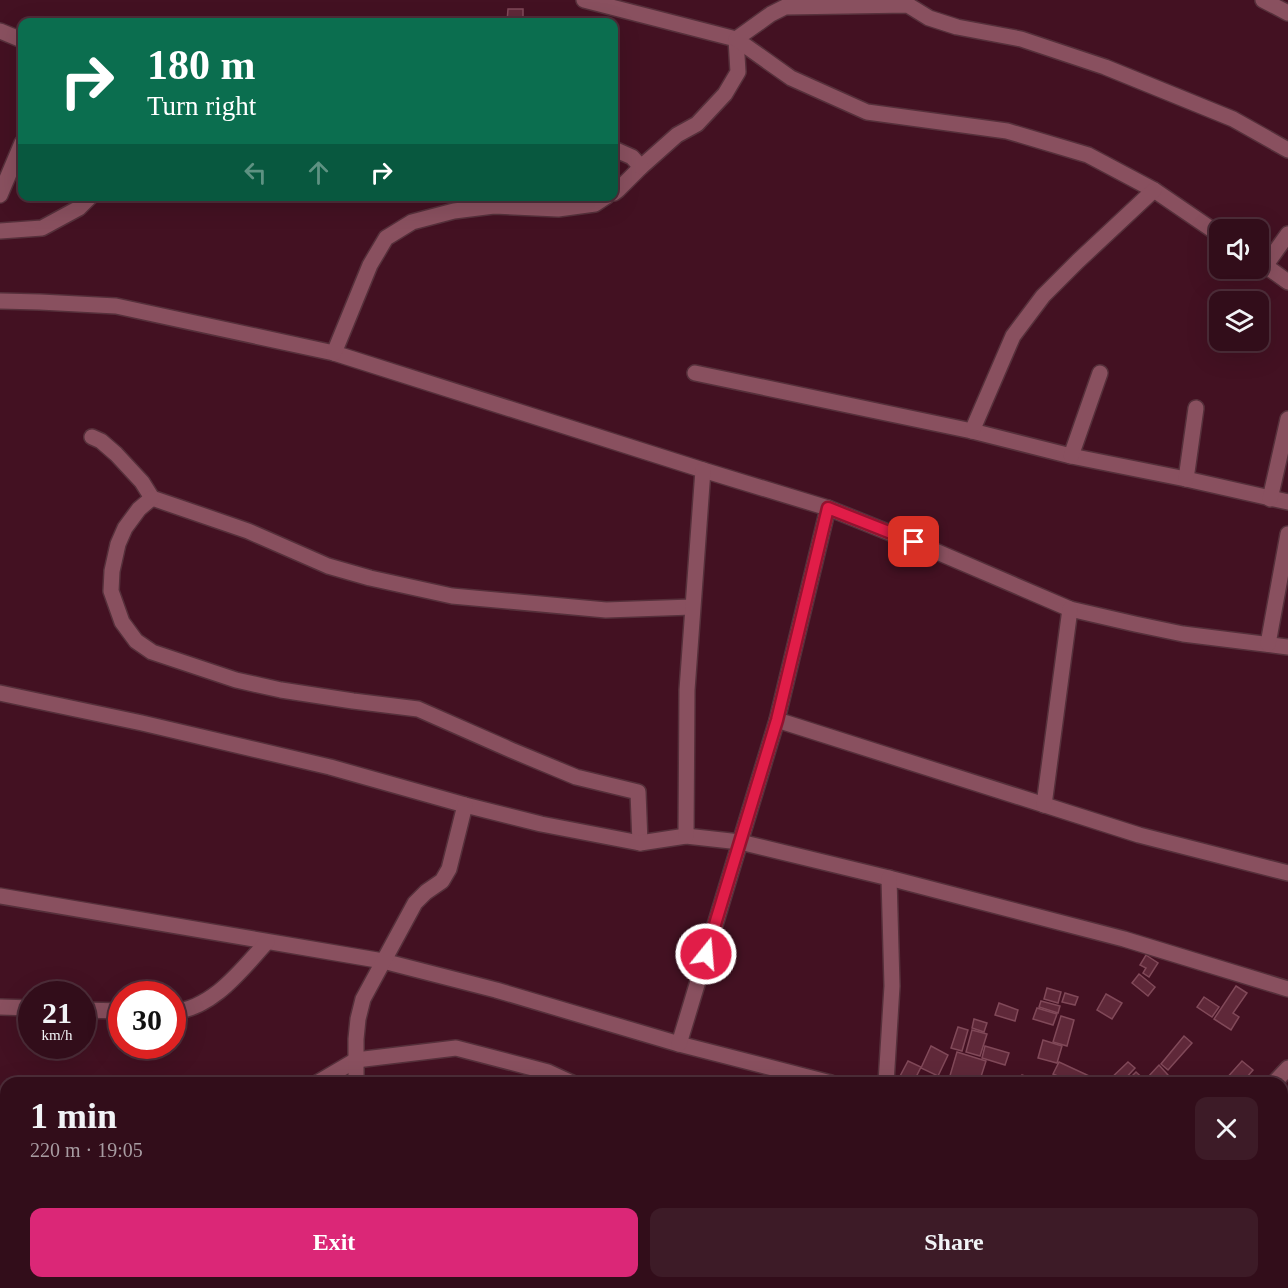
<!DOCTYPE html>
<meta charset="utf-8">
<style>
:root{--surface:#320d1a;--page:#3d1b27;--text:#f1f3f6;--muted:#a89ca2;--line:#4d2d39;--accent:#db2777}
body{margin:0;font-family:"Times New Roman",serif;background:var(--page);color:var(--text);height:100vh;display:flex;flex-direction:column;font-size:22px;white-space:nowrap}
*{box-sizing:border-box;margin:0}
p{font-size:20px;color:var(--muted)}
.icon{flex:none;width:33px;height:33px;fill:none;stroke:currentColor;stroke-width:2;stroke-linecap:round;stroke-linejoin:round}
.map{position:relative;flex:1;overflow:hidden}
.panel{position:absolute;left:0px;top:1077px;width:1288px;height:212px;display:flex;flex-direction:column;background:var(--surface);border-radius:18px 18px 0 0;box-shadow:0 6px 24px #0002,0 0 0 2px var(--line)}
.panel>*{flex:none}
.guide{position:absolute;left:18px;top:18px;width:600px;height:183px;border-radius:12px;box-shadow:0 6px 24px #0002,0 0 0 2px var(--line);background:#0b6e4f;color:#fff;overflow:hidden}
.controls{position:absolute;left:1209px;top:219px;display:grid;gap:12px}
.controls a{display:grid;place-items:center;width:60px;height:60px;border-radius:12px;background:var(--surface);box-shadow:0 6px 24px #0002,0 0 0 2px var(--line);font-size:30px}
.speed{position:absolute;left:18px;top:981px;display:flex;gap:12px;font-size:30px;font-weight:700;text-align:center}
.speed>*{display:grid;place-content:center;width:78px;height:78px;border-radius:50%;background:var(--surface);box-shadow:0 6px 24px #0002,0 0 0 2px var(--line);line-height:1}
.speed small{font-size:15px;font-weight:400}
.speed .limit{border:9px solid #d22;background:#fff;color:#111}
.pin{position:absolute;display:grid;place-items:center;width:51px;height:51px;color:#fff;margin:-26px;border-radius:12px;box-shadow:0 3px 9px #0006}
.me{position:absolute;width:66px;margin:-33px;rotate:17deg;stroke-linejoin:round;filter:drop-shadow(0 0 4px #0008)}
.turn{display:flex;align-items:center;gap:21px;height:126px;padding:0 30px;font-size:27px}
.turn .icon{width:78px;height:78px;stroke-width:2.5}
.turn b{display:block;font-size:42px;line-height:51px}
.lanes{display:flex;align-items:center;height:57px;padding:0 30px;background:#0003;justify-content:center;gap:30px;direction:ltr}
.lanes .off{opacity:.35}
.round{display:grid;place-items:center;flex:none;width:63px;height:63px;border-radius:12px;background:var(--page)}
.summary{display:flex;align-items:center;justify-content:space-between;height:102px;padding:0 30px}
h1{font-size:36px;font-weight:700;line-height:45px}
.button{display:flex;gap:12px;margin-top:auto;padding:12px 30px}
.button a{flex:1;height:69px;border-radius:12px;background:var(--accent);color:#fff;font-size:24px;font-weight:700;line-height:69px;text-align:center}
.button a+a{background:var(--page);color:var(--text)}
.map>svg:first-child{display:block}
.building{fill:#5f2839;stroke:#814959;stroke-width:1.5}
.lines{fill:none;stroke-linecap:round;stroke-linejoin:round}
.minor-casing{stroke:#56303b;stroke-width:18}
.minor{stroke:#89505f;stroke-width:15}
.route-casing{stroke:#92132f;stroke-width:15}
.route{stroke:#e11d48;stroke-width:10}
</style>
<div class="map">
<svg width="1288" height="1288" viewBox="0 0 1288 1288">
<rect width="100%" height="100%" fill="#431122"/>
<!-- building -->
<g class="building">
<polygon points="508,9 523,9 523,22 507,22"/>
<polygon points="1146,955 1158,963 1149,977 1143,973 1146,968 1140,965"/>
<polygon points="1139,974 1155,987 1148,996 1132,983"/>
<polygon points="1236,986 1247,993 1233,1013 1239,1017 1231,1030 1214,1019"/>
<polygon points="1047,988 1061,992 1058,1003 1044,999"/>
<polygon points="1065,993 1078,997 1075,1005 1062,1002"/>
<polygon points="1106,994 1122,1003 1112,1019 1097,1010"/>
<polygon points="1204,997 1219,1007 1212,1017 1197,1007"/>
<polygon points="1041,1001 1060,1006 1058,1013 1039,1007"/>
<polygon points="999,1003 1018,1010 1015,1021 995,1015"/>
<polygon points="1037,1008 1057,1014 1053,1025 1033,1019"/>
<polygon points="1061,1016 1074,1020 1067,1046 1053,1042"/>
<polygon points="974,1019 987,1023 984,1032 972,1028"/>
<polygon points="958,1027 968,1030 962,1051 951,1048"/>
<polygon points="972,1030 987,1034 980,1056 966,1052"/>
<polygon points="1184,1036 1192,1043 1168,1070 1161,1064"/>
<polygon points="1043,1040 1062,1046 1057,1063 1038,1058"/>
<polygon points="931,1046 948,1055 938,1076 921,1068"/>
<polygon points="985,1046 1009,1053 1005,1065 982,1058"/>
<polygon points="957,1052 986,1061 979,1083 963,1080 962,1083 949,1079"/>
<polygon points="908,1061 921,1067 913,1083 904,1083 898,1080"/>
<polygon points="1242,1061 1253,1070 1247,1077 1254,1083 1228,1083 1225,1080"/>
<polygon points="1059,1062 1098,1080 1096,1083 1074,1083 1053,1074"/>
<polygon points="1128,1062 1135,1068 1121,1083 1106,1083"/>
<polygon points="1159,1065 1168,1075 1161,1083 1152,1083 1147,1078"/>
<polygon points="1136,1072 1148,1083 1125,1083"/>
<polygon points="1022,1075 1045,1083 1019,1083"/>
<polygon points="1282,1231 1288,1236 1288,1251 1284,1255 1282,1253"/>
<rect x="816" y="1282" width="48" height="6"/>
<rect x="1006" y="1282" width="21" height="6"/>
<polygon points="1041,1282 1074,1282 1072,1288 1039,1288"/>
</g>
<g class="lines">
<defs>
<g id="minor">
<polyline points="584,0 736,39 738,72 725,94 697,124 677,135 641,167 618,190 614,193"/>
<polyline points="1263,0 1288,13"/>
<polyline points="0,31 22,40"/>
<polyline points="614,149 632,157 641,167"/>
<polyline points="0,195 22,143"/>
<polyline points="0,231 42,228 79,208 91,196"/>
<polyline points="1220,235 1154,190 1088,155 1007,131 867,112 791,78 736,39 771,14 785,7 908,5 929,18 957,27 1021,39 1105,67 1233,119 1288,150"/>
<polyline points="1259,261 1288,282"/>
<polyline points="1265,266 1288,234"/>
<polyline points="0,301 40,302 116,306 334,353 703,470 828,508 935,551 1070,609 1135,624 1183,634 1288,647"/>
<polyline points="334,353 370,265 386,238 412,222 454,211 494,206 558,209 595,204 607,196"/>
<polyline points="695,373 972,431 1071,456 1186,479 1288,502"/>
<polyline points="972,431 1013,336 1043,296 1078,261 1154,190"/>
<polyline points="92,437 101,441 116,454 142,482 152,498 248,531 328,566 370,578 452,596 606,610 692,607"/>
<polyline points="1071,456 1100,373"/>
<polyline points="1186,479 1196,408"/>
<polyline points="152,498 139,509 125,528 118,544 112,571 111,591 122,622 136,641 152,652 236,680 281,690 353,701 418,709 511,750 576,777 638,792 640,843"/>
<polyline points="1270,499 1288,419"/>
<polyline points="1268,644 1288,534"/>
<polyline points="0,693 142,723 330,767 465,805 541,824 640,843 686,836 740,842 889,878 1124,939 1288,989"/>
<polyline points="777,720 1139,835 1288,873"/>
<polyline points="1044,805 1070,609"/>
<polyline points="686,836 687,690 703,470"/>
<polyline points="0,896 383,961 496,990 679,1044 831,1083"/>
<polyline points="0,1007 32,1008"/>
<polyline points="82,1010 122,1011"/>
<path d="M172,1012C213,1009 242,969 267,942"/>
<polyline points="679,1044 777,720 828,508"/>
<polyline points="317,1083 356,1060 456,1048 548,1072 572,1083"/>
<polyline points="356,1083 356,1039 358,1019 363,999 415,903 426,892 442,881 449,869 465,805"/>
<polyline points="886,1083 892,986 889,878"/>
<polyline points="1274,1083 1288,1068"/>
<polyline points="1282,1123 1288,1126"/>
<polyline points="1282,1204 1285,1206 1287,1210 1282,1216"/>
<polyline points="467,1282 473,1288"/>
<polyline points="886,1282 886,1288"/>
</g>
</defs>
<!-- minor casing -->
<use href="#minor" class="minor-casing"/>
<!-- minor -->
<use href="#minor" class="minor"/>
</g>
<g class="lines">
<defs>
<polyline id="route" points="706,954 777,720 828,508 914,542"/>
</defs>
<!-- route casing -->
<use href="#route" class="route-casing"/>
<!-- route -->
<use href="#route" class="route"/>
</g>
</svg>
<div class="controls">
<a><svg class="icon" aria-label="sound" viewBox="0 0 24 24"><path d="M4 9h4l5-4v14l-5-4H4zM17 9q2 3 0 6"/></svg></a>
<a><svg class="icon" aria-label="layers" viewBox="0 0 24 24"><path d="M12 4l9 5-9 5-9-5zM3 14l9 5 9-5"/></svg></a>
</div>
<div class="speed"><div>21<small>km/h</small></div><div class="limit">30</div></div>
<div class="pin" style="left:914px;top:542px;background:#d93025"><svg class="icon" aria-label="arrive" viewBox="0 0 24 24"><path d="M6 21V4h12l-3 4 3 4H6"/></svg></div>
<svg class="me" style="left:706px;top:954px" viewBox="-20 -20 40 40"><circle r="17" fill="#e11d48" stroke="#fff" stroke-width="3"/><path d="M0-11L8 9 0 5-8 9z" fill="#fff"/></svg>
<div class="guide">
<div class="turn"><svg class="icon" aria-label="right" viewBox="0 0 24 24"><path d="M7 20v-9h11M14 6l5 5-5 5"/></svg><div><b>180 m</b>Turn right</div></div>
<div class="lanes"><svg class="icon off" aria-label="left" viewBox="0 0 24 24"><path d="M17 20v-9H6M10 6l-5 5 5 5"/></svg><svg class="icon off" aria-label="ahead" viewBox="0 0 24 24"><path d="M12 20V5M6 11l6-6 6 6"/></svg><svg class="icon" aria-label="right" viewBox="0 0 24 24"><path d="M7 20v-9h11M14 6l5 5-5 5"/></svg></div>
</div>
<section class="panel">
<div class="summary"><div><h1>1 min</h1><p>220 m · 19:05</p></div><a class="round"><svg class="icon" aria-label="close" viewBox="0 0 24 24"><path d="M6 6l12 12M18 6L6 18"/></svg></a></div>
<div class="button"><a>Exit</a><a>Share</a></div>
</section>
</div>
